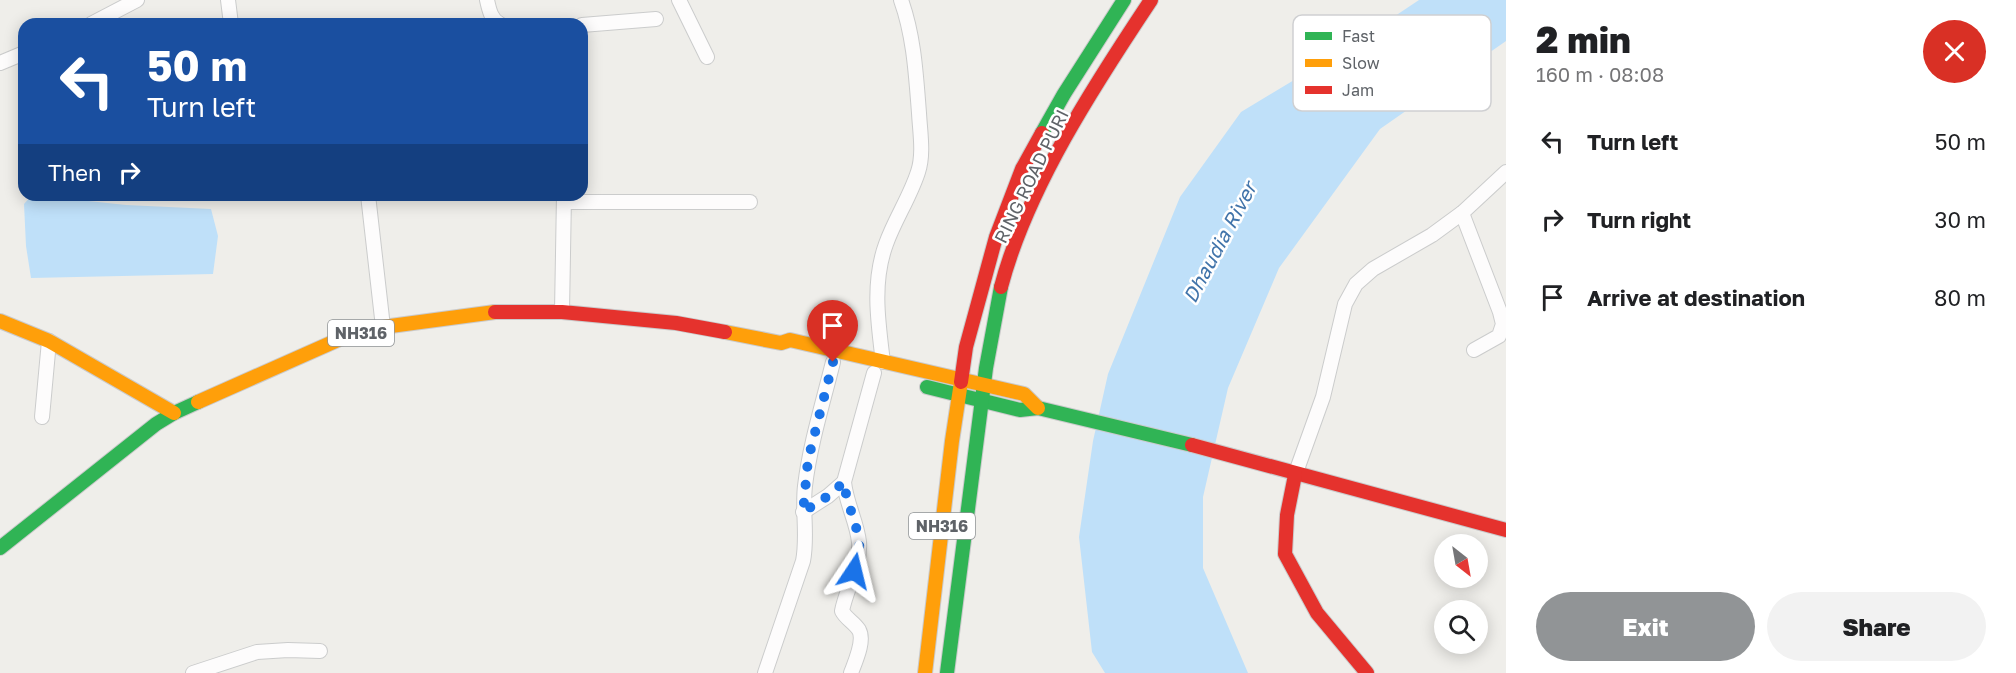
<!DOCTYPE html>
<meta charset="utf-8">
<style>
:root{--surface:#fff;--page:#f2f2f2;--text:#202124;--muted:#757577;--accent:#919496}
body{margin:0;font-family:"Golos Text",sans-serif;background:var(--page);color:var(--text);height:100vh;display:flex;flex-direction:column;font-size:22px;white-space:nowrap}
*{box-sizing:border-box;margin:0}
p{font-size:20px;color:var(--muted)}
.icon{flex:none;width:33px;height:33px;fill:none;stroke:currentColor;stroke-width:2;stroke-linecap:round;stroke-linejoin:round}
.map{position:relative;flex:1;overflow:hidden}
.sheet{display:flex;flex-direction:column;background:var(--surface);width:510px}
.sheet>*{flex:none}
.top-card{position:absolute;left:18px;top:18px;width:570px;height:183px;border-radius:18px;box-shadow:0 3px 15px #0003;background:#1a4fa0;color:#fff;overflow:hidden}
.needle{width:39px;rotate:149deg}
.tools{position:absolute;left:1434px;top:534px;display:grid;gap:12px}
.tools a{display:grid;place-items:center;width:54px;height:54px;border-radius:50%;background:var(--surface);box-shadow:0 3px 15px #0003;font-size:30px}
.pin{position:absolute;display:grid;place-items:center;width:51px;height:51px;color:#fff;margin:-62px -26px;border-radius:50% 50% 50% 0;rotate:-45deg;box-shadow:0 0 6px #0007}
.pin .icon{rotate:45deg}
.me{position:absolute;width:66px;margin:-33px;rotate:10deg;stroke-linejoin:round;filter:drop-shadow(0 0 4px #0008)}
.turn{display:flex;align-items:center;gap:21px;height:126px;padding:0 30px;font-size:27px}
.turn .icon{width:78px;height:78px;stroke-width:2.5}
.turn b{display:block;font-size:42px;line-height:51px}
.then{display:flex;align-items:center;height:57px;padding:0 30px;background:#0003;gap:12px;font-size:22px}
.round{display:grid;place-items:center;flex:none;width:63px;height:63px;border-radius:32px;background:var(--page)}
.headline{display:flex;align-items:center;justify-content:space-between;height:102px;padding:0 30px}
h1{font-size:36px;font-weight:800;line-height:45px}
.button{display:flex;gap:12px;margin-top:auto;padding:12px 30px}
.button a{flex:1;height:69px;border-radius:36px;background:var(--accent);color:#fff;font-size:24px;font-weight:800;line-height:69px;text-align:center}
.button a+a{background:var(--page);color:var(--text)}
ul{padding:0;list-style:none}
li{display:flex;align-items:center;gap:18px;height:78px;padding:0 30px}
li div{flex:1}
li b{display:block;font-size:22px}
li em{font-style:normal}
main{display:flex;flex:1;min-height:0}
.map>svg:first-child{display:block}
.water{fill:#bfe0f9}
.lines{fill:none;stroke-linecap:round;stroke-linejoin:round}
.street-casing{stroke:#cbcccc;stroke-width:16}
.fast-casing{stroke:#cacacb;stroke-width:16}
.slow-casing{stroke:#cacacb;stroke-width:16}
.jam-casing{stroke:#cacacb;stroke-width:16}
.street{stroke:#fdfcfc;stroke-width:14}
.fast{stroke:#30b455;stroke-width:14}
.slow{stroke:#ff9f0a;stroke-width:14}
.jam{stroke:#e5322d;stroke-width:14}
.route{stroke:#1a73e8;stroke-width:10;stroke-dasharray:0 18}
.labels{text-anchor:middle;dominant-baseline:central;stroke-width:5;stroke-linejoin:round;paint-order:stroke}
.shield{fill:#fff;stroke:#8f9295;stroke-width:1.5}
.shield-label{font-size:16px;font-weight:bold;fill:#5f6368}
.street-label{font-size:18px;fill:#5f6368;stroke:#fff}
.water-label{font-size:20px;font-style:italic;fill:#4174aa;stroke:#fff}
.key{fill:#fff;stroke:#cfd0d2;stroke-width:1.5}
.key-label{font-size:16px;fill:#5f6368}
</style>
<main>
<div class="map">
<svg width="1506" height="673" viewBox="0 0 1506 673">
<rect width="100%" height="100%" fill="#efeeea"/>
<!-- water -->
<g class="water">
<polygon points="1419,0 1506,0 1506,41 1380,129 1279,268 1228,388 1203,497 1203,568 1248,673 1105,673 1092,652 1079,537 1093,441 1108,374 1180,197 1241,112 1344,50"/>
<polygon points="32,195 126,205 211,209 218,236 213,274 31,278 26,246 24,204"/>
</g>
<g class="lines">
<defs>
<g id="street">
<polyline points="228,0 231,24"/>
<path d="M487,0C489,9 491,20 500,24"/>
<polyline points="679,0 707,57"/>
<polyline points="91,24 137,0"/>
<polyline points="582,25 656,19"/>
<polyline points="0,63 24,53"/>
<polyline points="368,195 383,327"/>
<polyline points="564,202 750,202"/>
<polyline points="1462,213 1500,312 1503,324 1499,336 1474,350"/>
<polyline points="562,312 564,195"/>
<path d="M883,362C878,322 872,282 886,244C895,219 910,197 918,172C924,154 920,132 919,113C916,75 914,36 901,0"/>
<polyline points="42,417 49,341"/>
<polyline points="1295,475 1323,397 1345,304 1356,284 1373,269 1432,235 1462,213 1506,172"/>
<polyline points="803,512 828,496 844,482"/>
<polyline points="193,673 257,652 288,650 320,651"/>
<path d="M765,673L803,561C808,536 802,511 805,486C810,444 823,403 833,362"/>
<path d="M851,673C855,662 865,641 859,630C854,622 846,619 842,611C846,589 861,565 859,542C857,522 846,503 844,482L874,373"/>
</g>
<g id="fast">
<polyline points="1042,133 1064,94 1124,0"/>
<polyline points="927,387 1020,410 1038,408 1192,445"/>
<polyline points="0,548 156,424 174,413 198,402"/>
<polyline points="947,673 986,368 1001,287"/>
</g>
<g id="slow">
<polyline points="0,321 49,341 174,413"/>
<polyline points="725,332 781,343 790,340 1024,394 1038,408"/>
<polyline points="198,402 340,339 383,327 495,312"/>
<polyline points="925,673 952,441 961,382"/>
</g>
<g id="jam">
<path d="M1001,287C1027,188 1095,84 1151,0"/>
<polyline points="495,312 562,312 676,323 725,332"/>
<polyline points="961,382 966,347 996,237 1022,169 1042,133"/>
<polyline points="1192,445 1506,530"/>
<polyline points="1295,475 1287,515 1285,554 1317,613 1367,673"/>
</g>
</defs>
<!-- street casing -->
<use href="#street" class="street-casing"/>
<!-- fast casing -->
<use href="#fast" class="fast-casing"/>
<!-- slow casing -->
<use href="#slow" class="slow-casing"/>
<!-- jam casing -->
<use href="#jam" class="jam-casing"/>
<!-- street -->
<use href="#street" class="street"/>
<!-- fast -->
<use href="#fast" class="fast"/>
<!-- slow -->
<use href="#slow" class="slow"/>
<!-- jam -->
<use href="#jam" class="jam"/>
</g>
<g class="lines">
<!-- route -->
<path class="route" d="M833,362L808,460L803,512L828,496L844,482C846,503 857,522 859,543C860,552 857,561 854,571"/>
</g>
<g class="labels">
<!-- shield labels -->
<g class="shield">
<rect x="328" y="320" width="66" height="26" rx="4.5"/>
<rect x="909" y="513" width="66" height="26" rx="4.5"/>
</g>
<g class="shield-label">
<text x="361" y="333">NH316</text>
<text x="942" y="526">NH316</text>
</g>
<!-- street labels -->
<g class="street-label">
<text transform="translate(1031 176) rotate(-64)">RING ROAD PURI</text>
</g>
<!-- water labels -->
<g class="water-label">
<text transform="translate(1219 242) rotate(-62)">Dhaudia River</text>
</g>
</g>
<!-- legend -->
<rect x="1293" y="15" width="198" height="96" rx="9" class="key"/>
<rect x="1305" y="32" width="27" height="8" fill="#30b455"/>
<rect x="1305" y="59" width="27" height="8" fill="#ff9f0a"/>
<rect x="1305" y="86" width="27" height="8" fill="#e5322d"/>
<g class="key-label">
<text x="1342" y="42">Fast</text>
<text x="1342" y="69">Slow</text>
<text x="1342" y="96">Jam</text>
</g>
</svg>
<div class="tools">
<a><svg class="needle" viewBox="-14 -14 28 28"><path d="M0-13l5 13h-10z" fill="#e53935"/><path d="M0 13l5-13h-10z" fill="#757577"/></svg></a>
<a><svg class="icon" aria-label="search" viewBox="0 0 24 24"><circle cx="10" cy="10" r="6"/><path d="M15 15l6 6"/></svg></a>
</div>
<div class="pin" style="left:833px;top:362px;background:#d93025"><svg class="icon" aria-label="arrive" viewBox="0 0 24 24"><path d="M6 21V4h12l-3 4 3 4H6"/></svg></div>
<svg class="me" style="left:854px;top:571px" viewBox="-20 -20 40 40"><path d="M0-17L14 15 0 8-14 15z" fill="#1a73e8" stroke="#fff" stroke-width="4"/></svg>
<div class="top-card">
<div class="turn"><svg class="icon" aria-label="left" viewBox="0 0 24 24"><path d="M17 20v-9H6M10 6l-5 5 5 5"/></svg><div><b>50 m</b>Turn left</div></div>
<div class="then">Then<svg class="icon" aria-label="right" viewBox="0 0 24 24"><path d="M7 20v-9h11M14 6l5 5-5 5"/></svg></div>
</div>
</div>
<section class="sheet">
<div class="headline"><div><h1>2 min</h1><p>160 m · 08:08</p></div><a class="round" style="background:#d93025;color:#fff"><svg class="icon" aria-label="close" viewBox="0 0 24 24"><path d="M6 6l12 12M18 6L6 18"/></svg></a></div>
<ul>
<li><svg class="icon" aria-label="left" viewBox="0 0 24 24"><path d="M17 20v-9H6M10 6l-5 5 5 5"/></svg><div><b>Turn left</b></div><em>50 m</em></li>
<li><svg class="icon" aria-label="right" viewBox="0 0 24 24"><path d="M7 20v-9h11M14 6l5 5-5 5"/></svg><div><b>Turn right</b></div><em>30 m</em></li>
<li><svg class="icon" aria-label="arrive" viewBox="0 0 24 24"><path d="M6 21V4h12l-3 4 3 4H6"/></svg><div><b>Arrive at destination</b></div><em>80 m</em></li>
</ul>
<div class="button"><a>Exit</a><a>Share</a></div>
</section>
</main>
